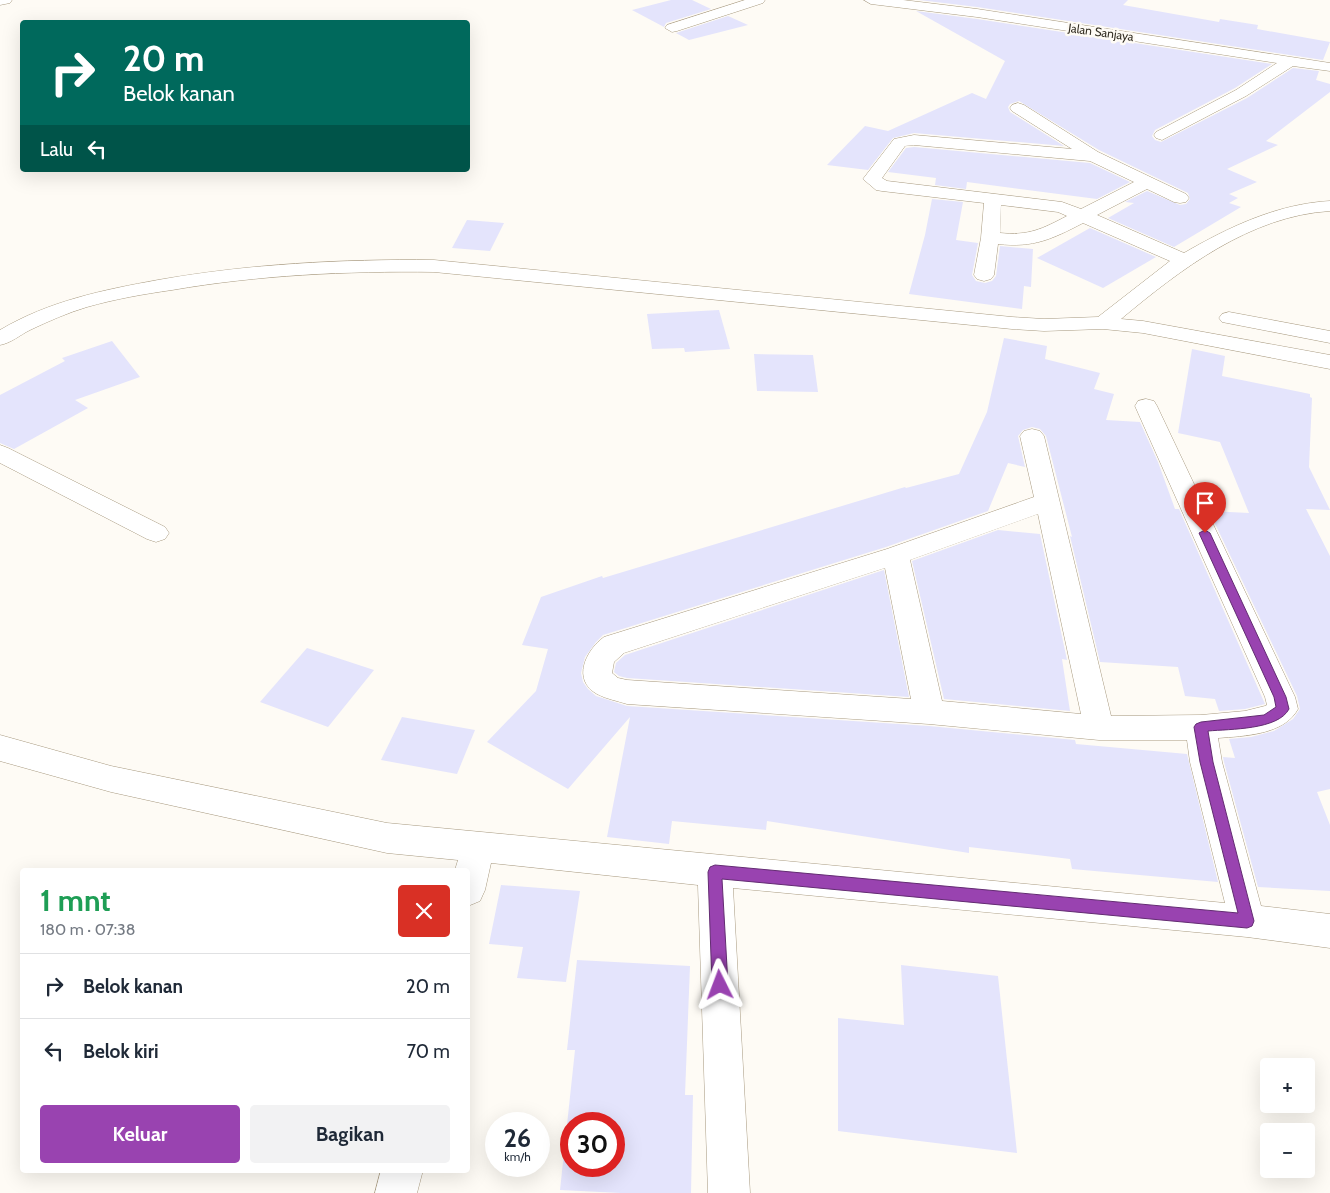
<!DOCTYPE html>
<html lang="id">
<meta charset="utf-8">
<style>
:root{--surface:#fff;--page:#f2f2f3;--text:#1f2937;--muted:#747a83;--line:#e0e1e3;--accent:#9943b0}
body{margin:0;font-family:Cabin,sans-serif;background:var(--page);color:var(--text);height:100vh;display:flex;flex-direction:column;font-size:19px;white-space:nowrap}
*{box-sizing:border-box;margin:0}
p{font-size:16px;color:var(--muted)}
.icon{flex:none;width:28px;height:28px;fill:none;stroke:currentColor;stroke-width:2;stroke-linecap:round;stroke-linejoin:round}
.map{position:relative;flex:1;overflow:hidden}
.side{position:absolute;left:20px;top:868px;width:450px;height:305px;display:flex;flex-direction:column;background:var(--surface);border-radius:5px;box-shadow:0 5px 20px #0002}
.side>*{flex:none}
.top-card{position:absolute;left:20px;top:20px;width:450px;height:152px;border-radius:5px;box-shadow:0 5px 20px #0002;background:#00695c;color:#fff;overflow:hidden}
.tools{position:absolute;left:1260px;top:1058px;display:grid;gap:10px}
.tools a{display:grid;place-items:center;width:55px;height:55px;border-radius:5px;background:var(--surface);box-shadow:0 5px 20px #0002;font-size:25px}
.speed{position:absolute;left:485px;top:1112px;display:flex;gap:10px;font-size:25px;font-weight:700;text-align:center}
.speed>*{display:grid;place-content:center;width:65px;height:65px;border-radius:50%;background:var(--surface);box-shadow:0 5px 20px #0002;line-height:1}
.speed small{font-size:12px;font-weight:400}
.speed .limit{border:8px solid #d22;background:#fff;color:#111}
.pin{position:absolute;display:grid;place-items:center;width:42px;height:42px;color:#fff;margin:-51px -21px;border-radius:50% 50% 50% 0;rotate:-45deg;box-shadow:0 0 5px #0007}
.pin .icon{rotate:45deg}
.me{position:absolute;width:55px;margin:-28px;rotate:357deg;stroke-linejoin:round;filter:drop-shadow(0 0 4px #0008)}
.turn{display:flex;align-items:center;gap:18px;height:105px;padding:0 20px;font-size:22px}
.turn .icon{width:65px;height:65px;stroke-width:2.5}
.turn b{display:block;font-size:35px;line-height:42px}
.then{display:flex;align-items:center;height:48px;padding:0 20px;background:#0003;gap:10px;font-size:19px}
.round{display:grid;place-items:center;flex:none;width:52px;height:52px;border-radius:5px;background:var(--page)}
.head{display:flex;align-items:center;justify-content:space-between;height:85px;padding:0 20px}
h1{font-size:30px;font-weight:700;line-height:38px;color:#1e9e55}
.primary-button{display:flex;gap:10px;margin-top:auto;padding:10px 20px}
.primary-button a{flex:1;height:58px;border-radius:5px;background:var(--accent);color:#fff;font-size:20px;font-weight:700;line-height:58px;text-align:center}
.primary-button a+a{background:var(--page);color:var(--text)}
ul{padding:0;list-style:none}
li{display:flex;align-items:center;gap:15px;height:65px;padding:0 20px;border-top:1px solid var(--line)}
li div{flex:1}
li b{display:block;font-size:19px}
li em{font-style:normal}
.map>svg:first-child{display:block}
.building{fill:#e4e4fc;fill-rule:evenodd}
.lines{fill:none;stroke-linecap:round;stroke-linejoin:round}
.minor-casing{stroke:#a89a80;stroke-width:1}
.minor{fill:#fff;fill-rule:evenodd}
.route{fill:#9943b0;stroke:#632c72}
.labels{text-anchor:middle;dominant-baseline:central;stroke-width:5;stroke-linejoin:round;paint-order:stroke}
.far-street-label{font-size:12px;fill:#322d22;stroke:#fefbf5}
</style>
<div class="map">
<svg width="1330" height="1193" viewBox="0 0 1330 1193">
<rect width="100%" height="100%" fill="#fefbf5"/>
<!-- building -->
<g class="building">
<polygon points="671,0 692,0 711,9 666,23 664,27 632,10"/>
<polygon points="919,0 1128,0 1123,5 1219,22 1220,19 1258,25 1257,29 1330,42 1323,60 977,7"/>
<polygon points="916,11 977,19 1272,64 1235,88 1155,130 1152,136 1155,140 1161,142 1247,98 1293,68 1319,71 1316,80 1330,84 1330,92 1266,141 1278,145 1227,169 1257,182 1229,194 1238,198 1229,203 1241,207 1174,247 1108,218 1134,203 1125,202 1147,191 1180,205 1186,204 1190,199 1188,193 1099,150 1019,101 1010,104 1008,107 1010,112 1064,146 914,133 893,138 868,170 827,165 865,126 888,131 972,93 986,99 1005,61"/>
<polygon points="728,16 748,25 689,40 676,33"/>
<polygon points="914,147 1090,163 1130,182 1097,199 967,182 966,189 935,185 936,178 888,172 906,148"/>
<polygon points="932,199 963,202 956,240 978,243 972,275 976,281 985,283 992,281 996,276 1000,246 1033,249 1031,287 1024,286 1022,309 909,294 925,235"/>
<polygon points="467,220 504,223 490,251 452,248"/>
<polygon points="1090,228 1156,257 1103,288 1037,258"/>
<polygon points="719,310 730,349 685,352 684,348 652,349 647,314"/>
<polygon points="1004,338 1047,346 1045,359 1100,373 1094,389 1114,394 1106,420 1140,422 1158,462 1175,509 1179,509 1265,704 1245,709 1219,711 1215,699 1185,696 1178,667 1100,662 1070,536 1072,537 1046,436 1040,429 1032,427 1023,430 1018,436 1025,467 1008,463 988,511 886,547 603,635 596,642 585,657 581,673 583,682 588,689 596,696 627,706 929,726 1075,740 1076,744 1187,754 1218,882 1072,869 1070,859 969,847 969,853 767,821 766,830 672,821 669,844 607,837 630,717 568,789 487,742 536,691 548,649 522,645 541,597 602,576 603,578 905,487 906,488 959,474 987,412"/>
<polygon points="112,341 140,377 75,400 88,408 14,449 0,443 0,395 65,361 62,358"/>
<polygon points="1192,349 1225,356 1222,376 1310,394 1310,397 1312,398 1309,467 1330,510 1306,509 1330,556 1330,789 1317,792 1330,825 1330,891 1258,887 1224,762 1223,757 1235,758 1229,739 1251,737 1274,731 1293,719 1300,709 1297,696 1209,511 1249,513 1220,442 1178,433"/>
<polygon points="754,354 813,355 818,392 757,391"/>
<polygon points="998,530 1040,534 1067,660 1062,659 1070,711 944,699 912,561"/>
<polygon points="884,570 909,697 627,678 619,676 614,672 616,663 625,655"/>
<polygon points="307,648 374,670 328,727 260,702"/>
<polygon points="402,717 475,730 457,774 381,760"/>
<polygon points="501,885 580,891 566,982 517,978 523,947 489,944"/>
<path d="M577,960L690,966L685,1095H693L691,1193H621L560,1190L575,1050H567ZM571,1124H614V1166H571Z"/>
<polygon points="901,965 998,976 1017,1153 838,1131 838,1018 904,1025"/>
</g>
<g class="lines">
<defs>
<g id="minor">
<polygon points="0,0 12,0 10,3 0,5"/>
<polygon points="745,0 765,0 763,3 677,31 672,32 665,28 667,25"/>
<polygon points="864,0 903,0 977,9 1330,63 1330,71 1293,66 1246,96 1162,140 1156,138 1154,135 1156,132 1236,90 1277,63 977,17 871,4"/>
<path d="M1018,103L1024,105L1098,152L1186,194L1189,198L1186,202L1180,203L1174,202L1147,189L1097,215L1184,253C1229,227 1277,204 1330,201V211C1250,216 1181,269 1121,319L1143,321L1330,355V369L1143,333L1103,329L1044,331L1012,329L434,272C346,271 259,275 172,290C144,294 115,299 87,307C67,313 49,321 30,330C20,335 11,343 0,345V330C49,301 103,290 158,280C250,264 341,259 434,260L1012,317L1044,319L1098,317L1170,261L1083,223C1052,239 1034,248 998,244L994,275L991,279L984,281L977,279L974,275L981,238L984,203L882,191L876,190L863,179L894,139L914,135L1072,149L1012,111L1010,108L1012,105ZM914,145L1090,161L1134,182L1081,209L1062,202L887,181L882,178L905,146ZM1001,205L1058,212L1067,216C1042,229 1029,236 1000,233Z"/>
<polygon points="1229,312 1330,331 1330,343 1222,322 1219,318 1222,314"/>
<path d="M1146,399L1154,401L1157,406L1295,697L1298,709C1284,735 1244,736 1218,738L1222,762L1261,906L1330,914V948L1247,937L733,888L750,1193H708L698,885L491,863L485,890L480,901L468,906V870H455L458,860L387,853L111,792L0,761V735L111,766L387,823L1225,903L1190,762L1187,740H1099L929,724L627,704C618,701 606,699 597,694C572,680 585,651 604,637L887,549L1034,497L1020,436L1024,431L1032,429L1040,431L1044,436L1111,716L1201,715L1245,711L1265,706L1267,705L1265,697L1135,406L1138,401ZM1038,514L1081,714L942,701L910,560ZM885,568L911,699L627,680L618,678L612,673L614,662L624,653Z"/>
<polygon points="0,445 8,448 165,527 169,533 165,539 156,542 147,539 0,463"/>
<polygon points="381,1170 423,1170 417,1193 375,1193"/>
</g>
</defs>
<!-- minor casing -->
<use href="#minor" class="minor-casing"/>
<!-- minor -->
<use href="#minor" class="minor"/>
</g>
<!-- route -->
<path class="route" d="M1205,530L1210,533L1286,697L1289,709C1278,730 1230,729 1208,731L1213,762L1254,921L1252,926L1247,928L722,879L728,985L725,990L720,992L715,990L712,985L708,872L710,867L715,865L1238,913L1200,762L1194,727L1196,724L1201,722L1264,715L1276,707L1274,697L1199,533Z"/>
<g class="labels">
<!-- far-street labels -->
<g class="far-street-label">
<text transform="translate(1101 32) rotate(8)">Jalan Sanjaya</text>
</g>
</g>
</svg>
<div class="tools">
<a>+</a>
<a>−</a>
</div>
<div class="speed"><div>26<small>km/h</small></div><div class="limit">30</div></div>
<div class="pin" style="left:1205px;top:533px;background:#d93025"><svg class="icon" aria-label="arrive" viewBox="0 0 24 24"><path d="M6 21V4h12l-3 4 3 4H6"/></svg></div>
<svg class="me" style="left:720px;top:985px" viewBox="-20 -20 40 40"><path d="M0-17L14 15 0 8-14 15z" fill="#9943b0" stroke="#fff" stroke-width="4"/></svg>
<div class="top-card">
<div class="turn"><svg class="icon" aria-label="right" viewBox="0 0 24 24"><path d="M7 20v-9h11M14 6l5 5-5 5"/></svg><div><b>20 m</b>Belok kanan</div></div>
<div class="then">Lalu<svg class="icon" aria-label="left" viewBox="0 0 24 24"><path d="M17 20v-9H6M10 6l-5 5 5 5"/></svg></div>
</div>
<section class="side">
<div class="head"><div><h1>1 mnt</h1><p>180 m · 07:38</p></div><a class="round" style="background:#d93025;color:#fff"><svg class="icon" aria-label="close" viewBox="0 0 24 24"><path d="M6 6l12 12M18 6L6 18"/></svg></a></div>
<ul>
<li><svg class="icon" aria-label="right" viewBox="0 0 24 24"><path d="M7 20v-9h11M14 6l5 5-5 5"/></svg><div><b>Belok kanan</b></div><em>20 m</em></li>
<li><svg class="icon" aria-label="left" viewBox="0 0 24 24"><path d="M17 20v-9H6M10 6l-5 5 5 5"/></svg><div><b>Belok kiri</b></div><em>70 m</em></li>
</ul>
<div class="primary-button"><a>Keluar</a><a>Bagikan</a></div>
</section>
</div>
